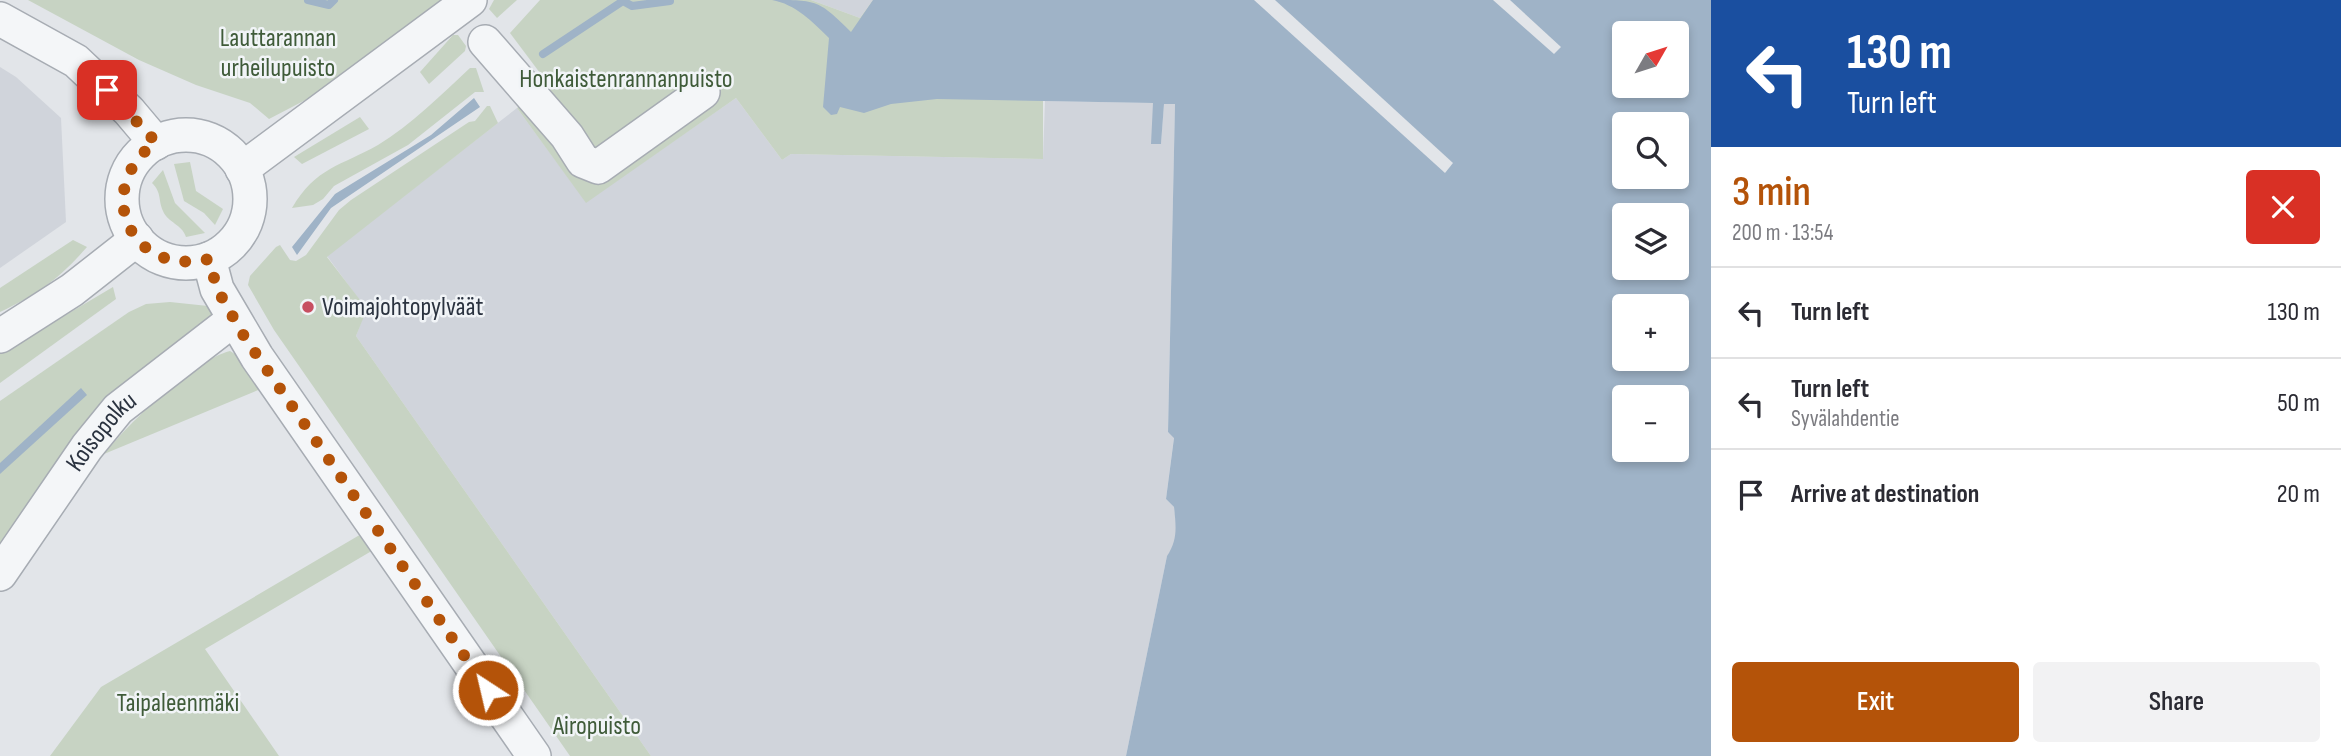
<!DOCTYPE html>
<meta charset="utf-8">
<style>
:root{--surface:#fff;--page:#f2f2f3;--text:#2b2b33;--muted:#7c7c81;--line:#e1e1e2;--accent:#b45309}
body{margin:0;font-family:"Sofia Sans Condensed",sans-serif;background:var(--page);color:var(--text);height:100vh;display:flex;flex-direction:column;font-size:26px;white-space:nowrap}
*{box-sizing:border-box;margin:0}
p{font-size:23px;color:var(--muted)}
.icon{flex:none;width:38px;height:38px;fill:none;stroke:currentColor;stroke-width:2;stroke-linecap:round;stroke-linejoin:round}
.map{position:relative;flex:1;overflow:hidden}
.sheet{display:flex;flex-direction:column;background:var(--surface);width:630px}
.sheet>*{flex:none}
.hud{background:#1a4fa0;color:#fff;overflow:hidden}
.needle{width:46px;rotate:51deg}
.buttons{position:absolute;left:1612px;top:21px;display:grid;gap:14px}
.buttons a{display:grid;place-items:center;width:77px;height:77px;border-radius:7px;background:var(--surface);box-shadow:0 4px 10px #0003;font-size:35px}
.pin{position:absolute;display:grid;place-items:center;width:60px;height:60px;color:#fff;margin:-30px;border-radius:14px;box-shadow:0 4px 10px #0006}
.me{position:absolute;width:77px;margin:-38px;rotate:325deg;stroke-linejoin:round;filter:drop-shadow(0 0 5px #0008)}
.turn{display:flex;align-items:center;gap:24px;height:147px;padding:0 21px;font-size:32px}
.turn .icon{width:91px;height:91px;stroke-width:2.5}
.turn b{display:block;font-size:49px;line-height:60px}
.round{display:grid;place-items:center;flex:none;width:74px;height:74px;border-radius:7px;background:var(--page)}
.head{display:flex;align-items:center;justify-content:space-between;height:119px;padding:0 21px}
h1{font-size:42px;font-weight:600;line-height:52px;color:var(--accent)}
.primary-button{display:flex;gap:14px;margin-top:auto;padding:14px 21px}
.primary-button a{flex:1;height:80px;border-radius:7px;background:var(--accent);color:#fff;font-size:28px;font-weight:600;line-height:80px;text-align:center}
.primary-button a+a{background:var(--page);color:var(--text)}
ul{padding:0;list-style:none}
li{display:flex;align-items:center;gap:21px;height:91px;padding:0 21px;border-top:2px solid var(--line)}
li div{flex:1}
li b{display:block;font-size:26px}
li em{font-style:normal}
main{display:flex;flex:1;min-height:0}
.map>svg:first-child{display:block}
.built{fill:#d0d4db}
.green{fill:#c7d3c3}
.water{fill:#9fb3c7;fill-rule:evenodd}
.pier{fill:#e2e5e9}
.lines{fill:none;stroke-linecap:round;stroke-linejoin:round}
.stream{stroke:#9fb3c7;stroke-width:8}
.minor-casing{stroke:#a7acb3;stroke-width:36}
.minor{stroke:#f4f6f8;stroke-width:33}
.route{stroke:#b45309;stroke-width:12;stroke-dasharray:0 21.6}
.poi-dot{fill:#c74f61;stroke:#f1f4f7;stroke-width:2.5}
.labels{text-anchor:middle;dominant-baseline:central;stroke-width:5;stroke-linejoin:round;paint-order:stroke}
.park-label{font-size:26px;fill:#3f5b39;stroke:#f1f4f7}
.poi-label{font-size:26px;fill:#2b3340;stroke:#f1f4f7;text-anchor:start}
.street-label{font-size:26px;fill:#2b3340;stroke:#f1f4f7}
</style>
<main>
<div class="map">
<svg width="1711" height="756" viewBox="0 0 1711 756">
<rect width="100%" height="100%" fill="#e2e5e9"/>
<!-- built -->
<g class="built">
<polygon points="811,0 873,0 860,18"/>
<polygon points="0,67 16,77 61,118 66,222 0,268"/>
<polygon points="736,98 782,160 791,154 1043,159 1045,101 1154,103 1152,144 1161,144 1164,103 1175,104 1168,432 1174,437 1166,499 1174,507 1177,529 1175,545 1167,556 1126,756 651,756 356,336 366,309 327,256 517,108 586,202"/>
</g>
<!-- green -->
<g class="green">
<polygon points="28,0 447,0 315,95 269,119 250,103 196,85 139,60"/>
<polygon points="494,0 517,0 497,18 489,9"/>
<polygon points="540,0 811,0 860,18 873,0 1119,0 1043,87 1043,159 791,154 782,160 736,98 586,203 517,108 549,85 510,33"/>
<polygon points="453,35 458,35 466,46 465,51 429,84 420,72"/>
<path d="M470,68H476L484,92H475L408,145L334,186L323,199L313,205L292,208C316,167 341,166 378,145C411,125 442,94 470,68Z"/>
<polygon points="487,106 490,106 498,123 327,257 367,309 356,336 651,756 570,756 274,330 248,285 250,276 276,247 280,245 290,260 296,261 306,255 339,210 351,200 469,122 475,121"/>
<polygon points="360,117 369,129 302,164 294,157"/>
<polygon points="190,162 196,191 223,209 215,225 204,213 184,201 174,164"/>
<path d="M163,170L175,203L205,233L186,237C182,224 168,223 163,211C158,200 162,193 152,183Z"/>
<path d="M73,240L87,247C59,279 38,294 0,312V288Z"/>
<polygon points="113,287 116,299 0,383 0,354"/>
<polygon points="170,302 208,306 215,320 0,554 0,401 129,312 146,304"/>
<path d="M230,351L243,359L263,388L104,454C129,423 192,361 230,351Z"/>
<polygon points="363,533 375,549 205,649 279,756 50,756 101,687"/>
</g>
<!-- water -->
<g class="water">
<path d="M772,0C817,0 819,0 851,32L873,0H1711V756H1126L1167,556C1178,540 1176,526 1174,507L1166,499L1174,438L1168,432L1175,104H1164L1161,144H1151L1153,103L937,99L891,104L864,113L840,107L837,114L831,115L823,107L829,38C813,22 795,4 772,0ZM1624,33H1676V86H1624ZM1624,124H1676V177H1624ZM1624,215H1676V268H1624ZM1624,306H1676V359H1624ZM1624,397H1676V450H1624Z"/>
<polygon points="474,98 480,107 331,208 297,255 292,247 335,194 431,135"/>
<polygon points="81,388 87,395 0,474 0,463"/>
</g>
<!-- pier -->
<g class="pier">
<polygon points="1254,0 1275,0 1453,163 1445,173"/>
<polygon points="1493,0 1510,0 1561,47 1554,54"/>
</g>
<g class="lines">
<!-- stream -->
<g class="stream">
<polyline points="308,0 329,5 334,0"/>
<polyline points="543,54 623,1 632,6 670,1"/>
</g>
<defs>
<g id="minor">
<polyline points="0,19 76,61 129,111 156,143"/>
<polyline points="485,42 567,136 583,161 598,167 703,92"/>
<circle cx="186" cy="199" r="64"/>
<polyline points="242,169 470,0"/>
<polyline points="209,259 217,289 257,357 534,756"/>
<polyline points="0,336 72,290 137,239"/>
<path id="s1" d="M0,574L87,447L118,409L233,320"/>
</g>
</defs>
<!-- minor casing -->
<use href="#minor" class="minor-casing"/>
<!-- minor -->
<use href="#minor" class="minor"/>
</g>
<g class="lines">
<!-- route -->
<path class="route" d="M107,90L156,142C91,189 130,278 209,259L217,289L245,338L488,690"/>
</g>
<!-- markers -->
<circle class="poi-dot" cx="308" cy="307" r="7"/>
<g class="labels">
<!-- park labels -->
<g class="park-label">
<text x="278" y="38">Lauttarannan<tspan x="278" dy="30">urheilupuisto</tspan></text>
<text x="626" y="79">Honkaistenrannanpuisto</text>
<text x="178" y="703">Taipaleenmäki</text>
<text x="597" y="726">Airopuisto</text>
</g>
<!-- poi labels -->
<g class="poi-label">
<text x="322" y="307">Voimajohtopylväät</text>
</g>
<!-- street labels -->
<g class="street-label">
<text stroke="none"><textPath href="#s1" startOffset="175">Koisopolku</textPath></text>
</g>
</g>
</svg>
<div class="buttons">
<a><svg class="needle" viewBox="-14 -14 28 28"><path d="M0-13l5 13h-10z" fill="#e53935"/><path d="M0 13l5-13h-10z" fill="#7c7c81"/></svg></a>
<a><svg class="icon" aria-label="search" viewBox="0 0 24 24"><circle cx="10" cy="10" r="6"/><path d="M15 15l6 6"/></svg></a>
<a><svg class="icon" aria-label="layers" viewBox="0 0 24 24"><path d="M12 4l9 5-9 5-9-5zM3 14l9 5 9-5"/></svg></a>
<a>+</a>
<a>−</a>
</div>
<div class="pin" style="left:107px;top:90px;background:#d93025"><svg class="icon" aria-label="arrive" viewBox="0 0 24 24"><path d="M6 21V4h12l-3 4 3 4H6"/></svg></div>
<svg class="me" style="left:488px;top:690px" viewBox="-20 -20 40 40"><circle r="17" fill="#b45309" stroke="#fff" stroke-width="3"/><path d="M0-11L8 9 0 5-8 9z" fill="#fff"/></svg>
</div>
<section class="sheet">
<div class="hud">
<div class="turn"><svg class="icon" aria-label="left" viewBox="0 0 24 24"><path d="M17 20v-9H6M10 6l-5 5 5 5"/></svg><div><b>130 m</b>Turn left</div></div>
</div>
<div class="head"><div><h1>3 min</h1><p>200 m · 13:54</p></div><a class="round" style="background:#d93025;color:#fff"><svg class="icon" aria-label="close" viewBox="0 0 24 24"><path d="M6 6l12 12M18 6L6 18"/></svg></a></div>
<ul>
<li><svg class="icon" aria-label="left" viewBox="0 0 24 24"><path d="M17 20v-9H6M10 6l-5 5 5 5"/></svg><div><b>Turn left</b></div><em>130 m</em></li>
<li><svg class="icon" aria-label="left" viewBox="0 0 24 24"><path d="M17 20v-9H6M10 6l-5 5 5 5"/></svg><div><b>Turn left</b><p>Syvälahdentie</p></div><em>50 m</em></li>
<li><svg class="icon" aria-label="arrive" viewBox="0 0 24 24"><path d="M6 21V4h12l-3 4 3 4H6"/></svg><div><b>Arrive at destination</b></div><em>20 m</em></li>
</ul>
<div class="primary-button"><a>Exit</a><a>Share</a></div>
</section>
</main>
